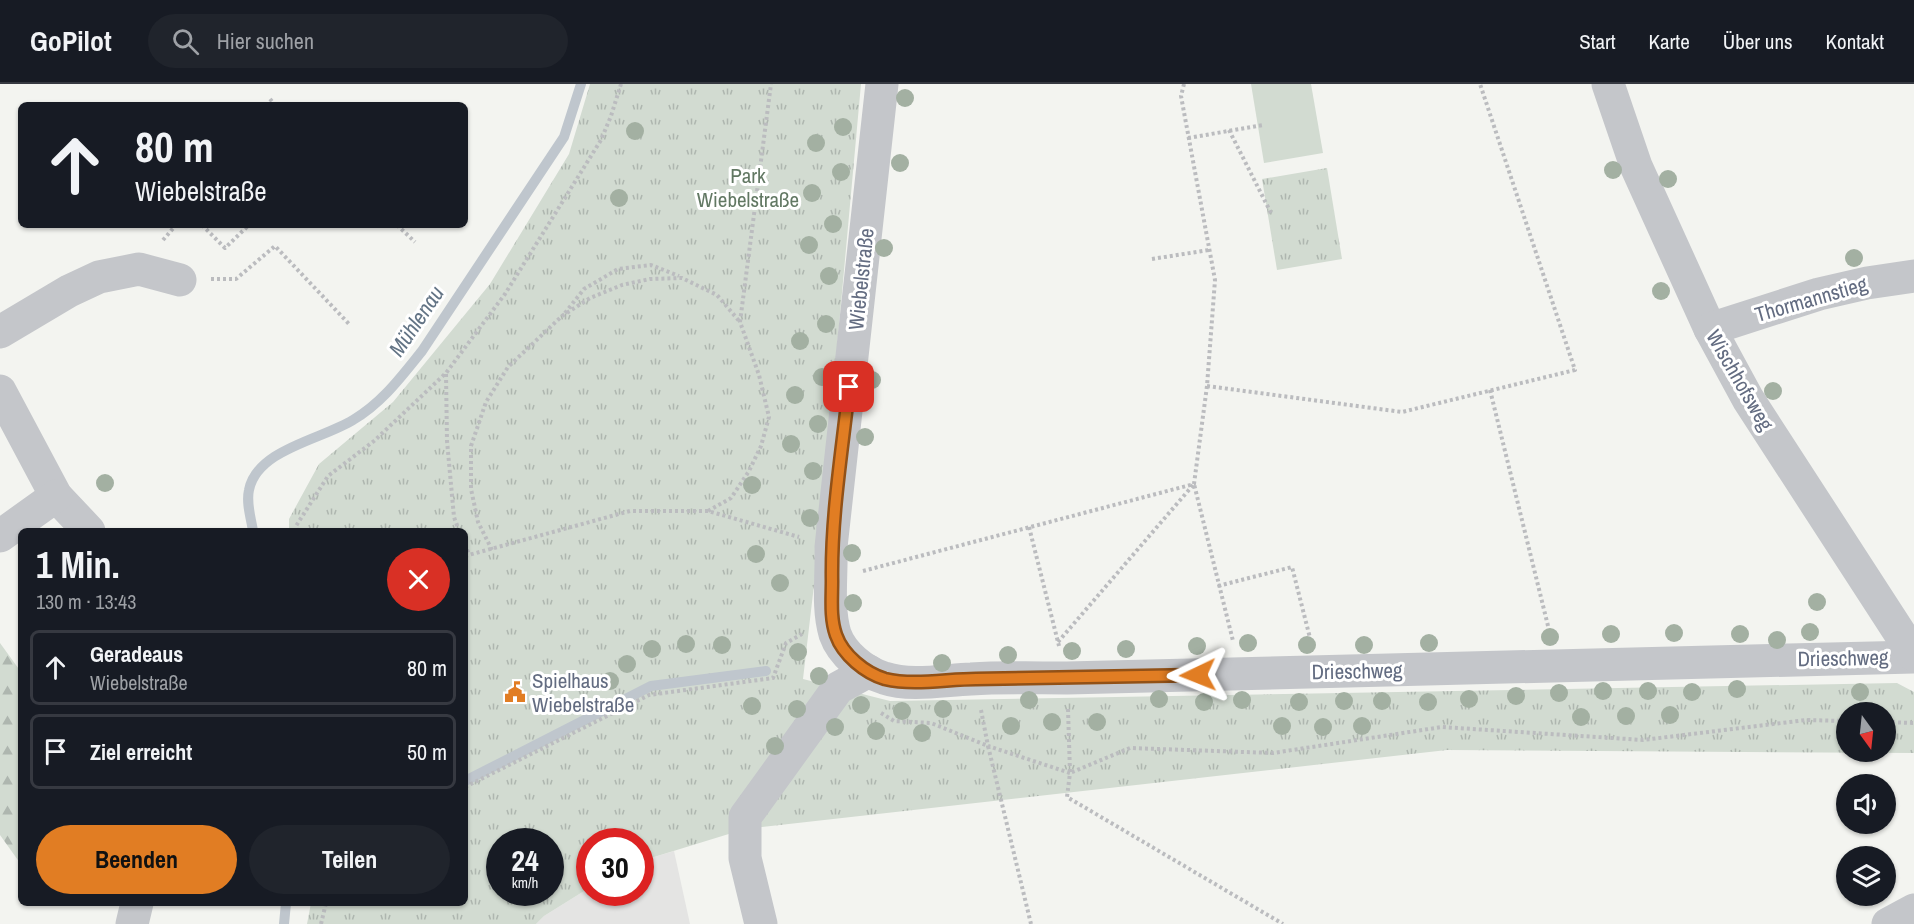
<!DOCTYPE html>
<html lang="de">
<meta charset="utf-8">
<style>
:root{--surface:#171b24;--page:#20242c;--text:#f1f3f6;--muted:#9ea1a6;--line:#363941;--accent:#e17d23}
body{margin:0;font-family:"Archivo Narrow",sans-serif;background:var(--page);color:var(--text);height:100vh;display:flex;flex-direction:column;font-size:22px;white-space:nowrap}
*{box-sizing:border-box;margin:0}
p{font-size:20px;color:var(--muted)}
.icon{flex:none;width:33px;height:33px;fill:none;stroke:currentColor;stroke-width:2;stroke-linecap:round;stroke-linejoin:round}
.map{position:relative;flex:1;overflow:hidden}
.sheet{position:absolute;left:18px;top:444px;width:450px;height:378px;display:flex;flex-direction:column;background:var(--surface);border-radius:9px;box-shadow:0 2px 4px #0004}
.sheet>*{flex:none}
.top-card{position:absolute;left:18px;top:18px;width:450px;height:126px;border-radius:9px;box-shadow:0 2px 4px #0004;background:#171b24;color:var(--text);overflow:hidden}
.needle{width:39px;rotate:165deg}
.fabs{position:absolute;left:1836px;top:618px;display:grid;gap:12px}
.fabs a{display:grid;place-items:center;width:60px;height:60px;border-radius:50%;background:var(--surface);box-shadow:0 2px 4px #0004;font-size:30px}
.speed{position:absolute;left:486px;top:744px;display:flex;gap:12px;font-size:30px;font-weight:700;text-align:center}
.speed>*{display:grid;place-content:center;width:78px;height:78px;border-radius:50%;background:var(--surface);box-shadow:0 2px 4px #0004;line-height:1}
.speed small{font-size:15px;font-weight:400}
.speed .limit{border:9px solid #d22;background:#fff;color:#111}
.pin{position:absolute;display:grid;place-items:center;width:51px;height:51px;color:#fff;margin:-26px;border-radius:12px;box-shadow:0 3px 9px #0006}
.me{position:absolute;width:66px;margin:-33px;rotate:268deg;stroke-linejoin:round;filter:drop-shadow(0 0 4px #0008)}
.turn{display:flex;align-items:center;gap:21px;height:126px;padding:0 18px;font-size:27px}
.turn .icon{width:78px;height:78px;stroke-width:2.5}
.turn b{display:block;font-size:42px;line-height:51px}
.round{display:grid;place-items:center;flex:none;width:63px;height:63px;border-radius:32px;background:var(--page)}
.overview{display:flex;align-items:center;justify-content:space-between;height:102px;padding:0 18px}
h1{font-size:36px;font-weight:700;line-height:45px}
.primary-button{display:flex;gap:12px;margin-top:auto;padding:12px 18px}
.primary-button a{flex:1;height:69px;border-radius:36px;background:var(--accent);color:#111;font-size:24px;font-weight:700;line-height:69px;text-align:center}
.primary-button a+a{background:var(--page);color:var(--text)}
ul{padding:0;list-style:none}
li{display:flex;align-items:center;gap:18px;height:75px;margin:0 12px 9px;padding:0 6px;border:3px solid var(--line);border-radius:9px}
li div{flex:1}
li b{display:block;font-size:22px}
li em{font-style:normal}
header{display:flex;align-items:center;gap:36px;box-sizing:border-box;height:84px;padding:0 30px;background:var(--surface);border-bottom:2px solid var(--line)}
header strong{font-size:28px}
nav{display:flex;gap:33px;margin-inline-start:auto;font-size:21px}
.search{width:420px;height:54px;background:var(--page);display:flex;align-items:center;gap:15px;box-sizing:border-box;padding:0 21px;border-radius:33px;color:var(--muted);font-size:22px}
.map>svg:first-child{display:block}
.built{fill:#e4e4e3}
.forest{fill:url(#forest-firs)}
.park{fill:url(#park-tufts);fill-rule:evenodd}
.pitch{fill:#d2dbd1}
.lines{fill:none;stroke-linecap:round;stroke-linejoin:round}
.stream{stroke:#bfc6cd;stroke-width:10}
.path{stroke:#bbbcbf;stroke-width:4;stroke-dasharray:3 3;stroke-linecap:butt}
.minor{stroke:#c4c6ca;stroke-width:33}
.tree{fill:#a3b0a2}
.route-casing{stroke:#925117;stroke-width:15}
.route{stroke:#e17d23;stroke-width:10}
.labels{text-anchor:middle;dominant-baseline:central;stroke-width:6;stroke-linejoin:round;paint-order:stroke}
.park-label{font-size:21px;fill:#627863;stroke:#fff}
.street-label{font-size:21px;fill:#636c81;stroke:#fff}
.poi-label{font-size:21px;fill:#636c81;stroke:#fff;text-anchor:start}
.water-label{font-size:22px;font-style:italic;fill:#637485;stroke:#fff}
</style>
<header>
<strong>GoPilot</strong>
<div class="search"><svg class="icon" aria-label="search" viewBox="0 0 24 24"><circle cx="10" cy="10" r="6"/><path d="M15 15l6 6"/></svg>Hier suchen</div>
<nav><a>Start</a><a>Karte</a><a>Über uns</a><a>Kontakt</a></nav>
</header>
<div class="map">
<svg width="1914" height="840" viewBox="0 0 1914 840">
<defs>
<pattern id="forest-firs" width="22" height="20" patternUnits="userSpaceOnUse" patternTransform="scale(1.5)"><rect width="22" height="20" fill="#d2dbd1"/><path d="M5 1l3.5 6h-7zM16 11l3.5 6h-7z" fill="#aeb6af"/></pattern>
<pattern id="park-tufts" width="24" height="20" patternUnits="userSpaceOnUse" patternTransform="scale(1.5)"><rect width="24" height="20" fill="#d2dbd1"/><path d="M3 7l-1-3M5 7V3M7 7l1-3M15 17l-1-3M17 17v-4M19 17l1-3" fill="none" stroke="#aeb6af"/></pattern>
</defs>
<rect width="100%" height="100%" fill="#f3f4f0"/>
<!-- built -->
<polygon class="built" points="674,767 690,840 536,840 544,832 589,804 590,808 640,808 641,777"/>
<!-- forest -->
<polygon class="forest" points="0,559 21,588 20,779 0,751"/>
<!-- park -->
<g class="park">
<path d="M590,0H861L820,450L803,595L890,617L1897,599L1914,608V669L1447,666L745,745L641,777L640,758H590L589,804L544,832L536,840H307L311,819H465V447H289V435L319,380L393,318L490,200L569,70ZM1846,628H1886V668H1846ZM500,758H550V808H500Z"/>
<polygon points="1327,84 1342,175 1277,186 1262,95"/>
</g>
<!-- pitch -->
<polygon class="pitch" points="1251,0 1311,0 1323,69 1264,79"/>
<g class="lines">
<!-- stream -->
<g class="stream">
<path d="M253,447C251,434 246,419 249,406C257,365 323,355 353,336C382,319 401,293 422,267L564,53L581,0"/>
<polyline points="465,697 651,602 766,587"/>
<polyline points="284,840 286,819"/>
</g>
<!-- path -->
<g class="path">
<polyline points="270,15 275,21"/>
<polyline points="1229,46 1271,129"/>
<polyline points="1188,54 1263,41"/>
<polyline points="202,141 225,164 249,141"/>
<polyline points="397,141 415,158"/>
<polyline points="163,156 176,141"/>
<polyline points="1152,175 1209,166"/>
<polyline points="211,195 236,195 275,162 350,241"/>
<polyline points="565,229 584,205 618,185 651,181 679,192"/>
<polyline points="446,290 447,357 454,433 459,447"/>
<polyline points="1207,302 1402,328 1575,286 1480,0"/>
<polyline points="1490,306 1550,550"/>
<polyline points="708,427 731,414 749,387 761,362 769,333 759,291 740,238 771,0"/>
<polyline points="1029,443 1059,562"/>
<polyline points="297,447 296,442 328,392 374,357 446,289 505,210 601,56 611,32 621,0"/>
<polyline points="465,460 469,471"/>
<polyline points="492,466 478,438 471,405 471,362 486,318 508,283 562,232 590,214 622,201 650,195 682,194 717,211 740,238"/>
<polyline points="465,472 630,427 708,427 799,453"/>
<polyline points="863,487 1194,400 1207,302 1215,196 1181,12 1184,0"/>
<polyline points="1218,502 1292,483 1310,554"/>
<polyline points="1058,558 1194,400 1233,557"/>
<polyline points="1068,625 1070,689 1130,664 1273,669 1442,643 1643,656 1806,636 1846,637"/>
<polyline points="981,626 988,662 1070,689 1067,713 1283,840"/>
<polyline points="881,629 894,637 931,639 988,662 1031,840"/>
<polyline points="1886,638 1914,639"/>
<polyline points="465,703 649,611 773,594 786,559 802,550"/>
<polyline points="321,840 326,819"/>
</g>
<!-- minor -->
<g class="minor">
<path d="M882,0L831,463C832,491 827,523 835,550C842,570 864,588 884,594C911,603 944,596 971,595C1003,593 1035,594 1067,594L1914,573"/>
<polyline points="1608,0 1636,82 1710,245 1748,315 1914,571"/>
<polyline points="1710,245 1819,210 1867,199 1914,192"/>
<polyline points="0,248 69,207 99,193 139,185 180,196"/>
<polyline points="0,307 56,412 89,447"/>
<polyline points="0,452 56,412"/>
<polyline points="132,840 137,819"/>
<polyline points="761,840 745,774 745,733 838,604 869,587"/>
<polyline points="1888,840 1914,826"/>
</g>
</g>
<!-- trees -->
<g class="tree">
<circle cx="905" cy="14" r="9"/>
<circle cx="843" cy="43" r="9"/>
<circle cx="635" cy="47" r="9"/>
<circle cx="816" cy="59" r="9"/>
<circle cx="900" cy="79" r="9"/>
<circle cx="1613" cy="86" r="9"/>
<circle cx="841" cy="88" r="9"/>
<circle cx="1668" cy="95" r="9"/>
<circle cx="812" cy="109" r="9"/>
<circle cx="619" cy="114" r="9"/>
<circle cx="833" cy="140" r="9"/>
<circle cx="809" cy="161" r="9"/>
<circle cx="884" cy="164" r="9"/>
<circle cx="1854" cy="174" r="9"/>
<circle cx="829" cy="192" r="9"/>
<circle cx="1661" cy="207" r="9"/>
<circle cx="826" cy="240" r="9"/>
<circle cx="800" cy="257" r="9"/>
<circle cx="822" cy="293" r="9"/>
<circle cx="872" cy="296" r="9"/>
<circle cx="1773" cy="307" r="9"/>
<circle cx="795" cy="311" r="9"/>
<circle cx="818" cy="340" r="9"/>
<circle cx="865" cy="353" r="9"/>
<circle cx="791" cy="360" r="9"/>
<circle cx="813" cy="387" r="9"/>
<circle cx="105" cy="399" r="9"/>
<circle cx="752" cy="401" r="9"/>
<circle cx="810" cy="434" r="9"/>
<circle cx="852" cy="469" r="9"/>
<circle cx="756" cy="470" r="9"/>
<circle cx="780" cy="499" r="9"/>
<circle cx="1817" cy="518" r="9"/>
<circle cx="853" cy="519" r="9"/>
<circle cx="1810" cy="548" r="9"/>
<circle cx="1674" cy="549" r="9"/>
<circle cx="1611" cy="550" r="9"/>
<circle cx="1740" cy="550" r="9"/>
<circle cx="1550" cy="553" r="9"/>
<circle cx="1777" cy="556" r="9"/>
<circle cx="1248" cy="559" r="9"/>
<circle cx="1429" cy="559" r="9"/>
<circle cx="686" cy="560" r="9"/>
<circle cx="722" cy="561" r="9"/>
<circle cx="1307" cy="561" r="9"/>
<circle cx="1364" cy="561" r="9"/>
<circle cx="1197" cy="562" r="9"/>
<circle cx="652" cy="565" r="9"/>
<circle cx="1126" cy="565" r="9"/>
<circle cx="1072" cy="567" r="9"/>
<circle cx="798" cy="568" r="9"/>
<circle cx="1008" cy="571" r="9"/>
<circle cx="942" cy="579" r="9"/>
<circle cx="627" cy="580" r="9"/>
<circle cx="819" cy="592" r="9"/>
<circle cx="610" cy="597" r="9"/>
<circle cx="1737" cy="605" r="9"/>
<circle cx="1603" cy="607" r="9"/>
<circle cx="1648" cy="607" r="9"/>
<circle cx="1692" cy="608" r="9"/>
<circle cx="1860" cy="608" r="9"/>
<circle cx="1559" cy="609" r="9"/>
<circle cx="1516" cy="612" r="9"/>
<circle cx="1159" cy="615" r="9"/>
<circle cx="1469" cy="615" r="9"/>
<circle cx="1029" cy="616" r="9"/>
<circle cx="1242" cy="616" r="9"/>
<circle cx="1344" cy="617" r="9"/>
<circle cx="1382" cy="617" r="9"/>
<circle cx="1204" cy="618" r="9"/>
<circle cx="1299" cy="618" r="9"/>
<circle cx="1428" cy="618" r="9"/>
<circle cx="861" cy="621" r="9"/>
<circle cx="752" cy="622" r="9"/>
<circle cx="797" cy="625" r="9"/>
<circle cx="943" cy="625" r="9"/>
<circle cx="902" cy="627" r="9"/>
<circle cx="1670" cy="631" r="9"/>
<circle cx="1626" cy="632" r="9"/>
<circle cx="1581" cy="633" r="9"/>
<circle cx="1052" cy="638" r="9"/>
<circle cx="1097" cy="638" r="9"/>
<circle cx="1011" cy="642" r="9"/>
<circle cx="1282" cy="642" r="9"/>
<circle cx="1362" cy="642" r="9"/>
<circle cx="835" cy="643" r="9"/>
<circle cx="1323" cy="643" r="9"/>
<circle cx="876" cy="647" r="9"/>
<circle cx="922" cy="649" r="9"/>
<circle cx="775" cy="662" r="9"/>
</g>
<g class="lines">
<defs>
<path id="route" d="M849,303C842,368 831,432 832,497C832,515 830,534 836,551C843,571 865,589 885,595C914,602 947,595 976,595C1050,593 1124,593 1198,591"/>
</defs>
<!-- route casing -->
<use href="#route" class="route-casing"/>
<!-- route -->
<use href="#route" class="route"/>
</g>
<!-- icons -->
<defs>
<symbol id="civic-bare" viewBox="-9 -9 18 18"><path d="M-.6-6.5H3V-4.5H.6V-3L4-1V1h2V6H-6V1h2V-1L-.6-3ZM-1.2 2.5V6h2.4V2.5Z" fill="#e17d23" stroke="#fff" stroke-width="2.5" paint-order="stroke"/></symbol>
</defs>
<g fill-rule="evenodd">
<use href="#civic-bare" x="500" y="593" width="30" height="30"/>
</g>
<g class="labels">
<!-- park labels -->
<g class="park-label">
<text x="748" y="91">Park<tspan x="748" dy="24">Wiebelstraße</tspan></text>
</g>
<!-- street labels -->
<g class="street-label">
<text transform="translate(861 195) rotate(-84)">Wiebelstraße</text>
<text transform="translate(1811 215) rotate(-16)">Thormannstieg</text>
<text transform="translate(1740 296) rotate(60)">Wischhofsweg</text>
<text transform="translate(1843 574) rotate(-1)">Drieschweg</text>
<text transform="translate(1357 587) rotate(-1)">Drieschweg</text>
</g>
<!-- poi labels -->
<g class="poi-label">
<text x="532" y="596">Spielhaus<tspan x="532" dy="24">Wiebelstraße</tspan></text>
</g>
<!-- water labels -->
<g class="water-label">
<text transform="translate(416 237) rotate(-56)">Mühlenau</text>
</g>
</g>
</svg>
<div class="fabs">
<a><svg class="needle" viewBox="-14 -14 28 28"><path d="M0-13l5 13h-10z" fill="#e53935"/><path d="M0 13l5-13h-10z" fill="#9ea1a6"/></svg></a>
<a><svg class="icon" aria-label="sound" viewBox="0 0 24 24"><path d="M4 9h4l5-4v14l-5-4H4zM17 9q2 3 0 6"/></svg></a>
<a><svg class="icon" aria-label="layers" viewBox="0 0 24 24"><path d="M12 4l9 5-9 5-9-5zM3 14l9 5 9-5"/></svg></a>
</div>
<div class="speed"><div>24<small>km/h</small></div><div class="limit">30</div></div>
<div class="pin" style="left:849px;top:303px;background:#d93025"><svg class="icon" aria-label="arrive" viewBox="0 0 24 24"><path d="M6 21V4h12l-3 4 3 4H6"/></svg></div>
<svg class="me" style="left:1198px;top:591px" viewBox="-20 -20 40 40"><path d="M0-17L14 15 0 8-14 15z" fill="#e17d23" stroke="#fff" stroke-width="4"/></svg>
<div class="top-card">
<div class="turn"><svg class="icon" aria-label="ahead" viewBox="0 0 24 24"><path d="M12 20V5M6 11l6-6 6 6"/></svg><div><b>80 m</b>Wiebelstraße</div></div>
</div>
<section class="sheet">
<div class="overview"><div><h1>1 Min.</h1><p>130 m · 13:43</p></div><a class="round" style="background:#d93025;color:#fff"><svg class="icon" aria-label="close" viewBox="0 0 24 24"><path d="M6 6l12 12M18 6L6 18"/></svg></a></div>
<ul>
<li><svg class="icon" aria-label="ahead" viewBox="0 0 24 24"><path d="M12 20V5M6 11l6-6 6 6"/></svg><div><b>Geradeaus</b><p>Wiebelstraße</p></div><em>80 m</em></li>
<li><svg class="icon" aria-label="arrive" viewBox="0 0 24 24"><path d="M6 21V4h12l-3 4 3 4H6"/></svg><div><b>Ziel erreicht</b></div><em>50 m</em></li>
</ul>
<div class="primary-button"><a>Beenden</a><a>Teilen</a></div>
</section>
</div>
